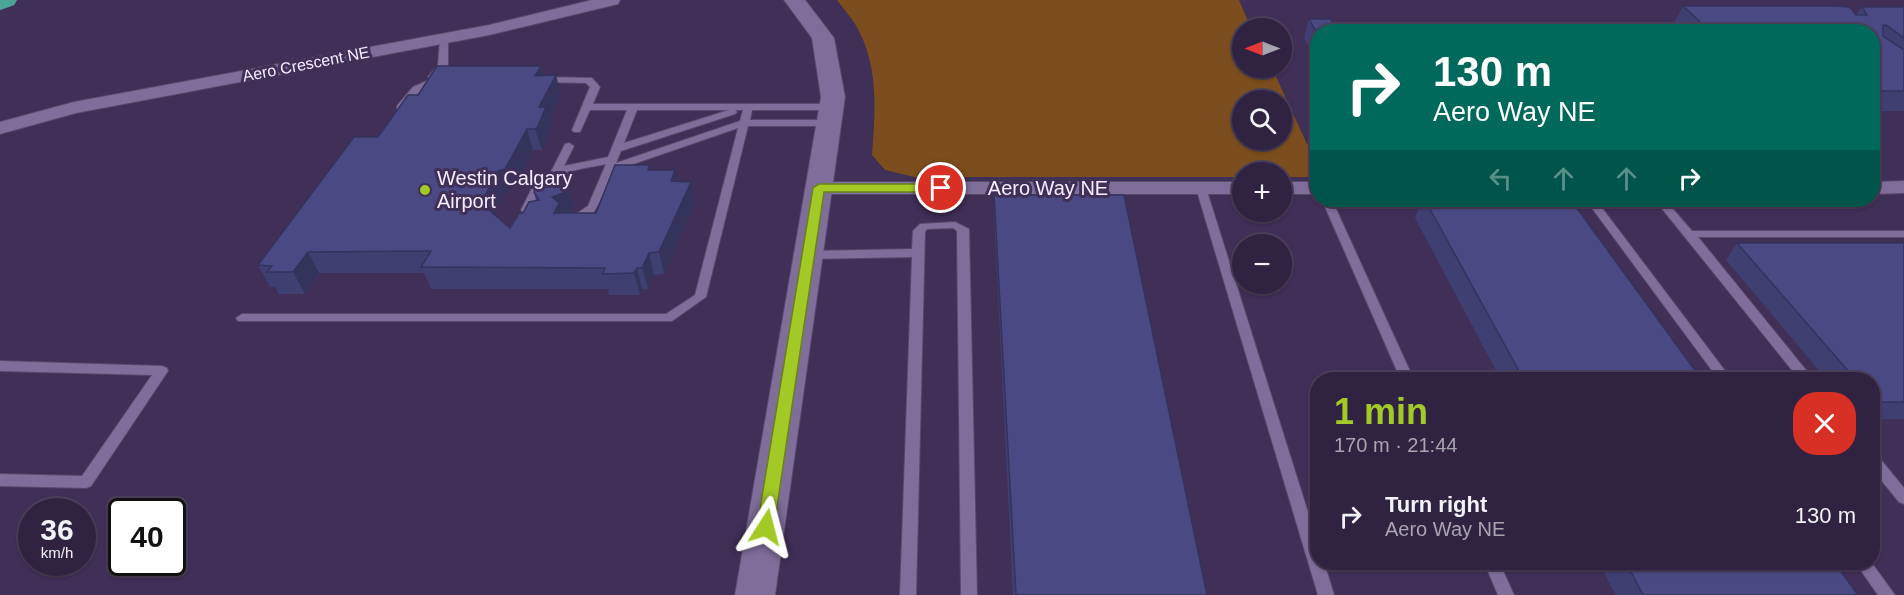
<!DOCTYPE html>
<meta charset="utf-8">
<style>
:root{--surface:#302341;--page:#382b48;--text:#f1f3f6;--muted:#a8a4b1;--line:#4b405a;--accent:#a3c926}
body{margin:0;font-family:Helvetica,sans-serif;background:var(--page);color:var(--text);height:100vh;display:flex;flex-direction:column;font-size:22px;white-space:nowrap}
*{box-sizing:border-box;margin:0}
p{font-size:20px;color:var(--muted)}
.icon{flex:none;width:33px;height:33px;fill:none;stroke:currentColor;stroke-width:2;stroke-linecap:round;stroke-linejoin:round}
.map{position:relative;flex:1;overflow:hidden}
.sheet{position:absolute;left:1310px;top:372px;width:570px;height:198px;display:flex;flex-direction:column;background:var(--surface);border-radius:24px;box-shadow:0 2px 4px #0004,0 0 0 2px var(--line)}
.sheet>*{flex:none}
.banner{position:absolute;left:1310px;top:24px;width:570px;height:183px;border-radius:24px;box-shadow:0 2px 4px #0004,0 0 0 2px var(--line);background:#00695c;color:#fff;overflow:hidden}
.needle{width:39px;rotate:270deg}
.fabs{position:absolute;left:1232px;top:18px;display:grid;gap:12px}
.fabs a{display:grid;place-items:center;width:60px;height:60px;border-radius:50%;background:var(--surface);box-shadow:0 2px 4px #0004,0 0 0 2px var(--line);font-size:30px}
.speed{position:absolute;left:18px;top:498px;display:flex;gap:12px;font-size:30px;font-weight:700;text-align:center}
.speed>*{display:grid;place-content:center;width:78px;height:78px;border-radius:50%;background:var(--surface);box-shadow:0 2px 4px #0004,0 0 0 2px var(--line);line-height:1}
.speed small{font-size:15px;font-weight:400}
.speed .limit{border:3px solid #111;border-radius:9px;background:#fff;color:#111}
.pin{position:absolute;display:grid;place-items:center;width:51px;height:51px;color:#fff;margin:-26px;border:3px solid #fff;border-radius:50%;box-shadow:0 2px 6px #0007}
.me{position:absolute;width:66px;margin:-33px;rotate:9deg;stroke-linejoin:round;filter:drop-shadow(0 0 4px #0008)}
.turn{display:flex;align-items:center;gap:21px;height:126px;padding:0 24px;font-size:27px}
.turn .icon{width:78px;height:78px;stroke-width:2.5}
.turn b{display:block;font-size:42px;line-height:51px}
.lanes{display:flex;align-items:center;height:57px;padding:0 24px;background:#0003;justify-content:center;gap:30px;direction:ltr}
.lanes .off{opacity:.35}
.round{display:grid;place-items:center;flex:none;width:63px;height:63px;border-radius:24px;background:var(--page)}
.head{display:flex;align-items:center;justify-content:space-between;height:102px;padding:0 24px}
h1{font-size:36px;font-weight:600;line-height:45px;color:var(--accent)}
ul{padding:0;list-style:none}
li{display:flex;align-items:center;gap:18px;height:84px;padding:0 24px}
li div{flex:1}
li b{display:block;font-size:22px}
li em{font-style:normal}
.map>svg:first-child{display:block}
.green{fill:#7c4d1e;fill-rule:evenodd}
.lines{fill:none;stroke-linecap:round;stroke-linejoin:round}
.service-casing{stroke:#584a6a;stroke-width:2}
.minor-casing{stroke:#584a6a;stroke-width:2}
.tertiary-casing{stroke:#584a6a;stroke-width:2}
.motorway-casing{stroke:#584a6a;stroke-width:1}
.service{fill:#7f6d9a;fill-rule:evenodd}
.minor{fill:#7f6d9a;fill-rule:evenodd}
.tertiary{fill:#7f6d9a;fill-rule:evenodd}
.motorway{fill:#4aa497;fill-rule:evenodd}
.wall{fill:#403f72}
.shaded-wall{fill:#34335c}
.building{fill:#4a4984;stroke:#34335c;stroke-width:1.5}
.route{fill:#a3c926;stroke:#6a8319;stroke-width:1.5}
.poi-dot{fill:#a3c926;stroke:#402f57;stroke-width:2}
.labels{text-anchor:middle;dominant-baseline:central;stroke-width:6;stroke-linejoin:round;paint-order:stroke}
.far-street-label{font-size:16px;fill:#f3edfd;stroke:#402f57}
.poi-label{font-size:20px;fill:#f3edfd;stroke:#402f57;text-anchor:start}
.street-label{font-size:20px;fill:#f3edfd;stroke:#402f57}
</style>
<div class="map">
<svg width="1904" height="595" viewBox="0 0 1904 595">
<rect width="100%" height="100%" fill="#402f57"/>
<!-- green -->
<path class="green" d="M837,0H1239L1251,28H1242V68H1272L1307,144L1311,145L1317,157V177H1281V172H1242V177H914L885,170L872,155C875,113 879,70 859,31C854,20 844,10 837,0ZM1242,100H1281V140H1242Z"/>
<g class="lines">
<defs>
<g id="service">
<polygon points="444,35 448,38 448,65 437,78 445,81 443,83 430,85 420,91 403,110 397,110 397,106 413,87 431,79 428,77 438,65 440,38"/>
<path d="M541,77L592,78L600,87L593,104H832L837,107L832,110H752L750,120H829L834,123L829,126H748L706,297L672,321H238L236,318L242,314H666L695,295L738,128L613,171C607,185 591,237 568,219L588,206L606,164C567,172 551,170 532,209L537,215L536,217H528L521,210L531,190L552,170L565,144L569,143L574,146L564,166L608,157L627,110H590L580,132H574L572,130L590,87L586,83L538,82L536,80ZM637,110H729L624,143ZM735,110H743L740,121L616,163L621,151L735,114L737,112Z"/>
<polygon points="1201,185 1206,188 1317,541 1317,562 1324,562 1334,595 1318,595 1196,188"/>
<polygon points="1322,200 1332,200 1414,380 1401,380"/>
<polygon points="1586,200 1596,200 1732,380 1719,380"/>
<polygon points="1655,200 1665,200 1692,231 1904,231 1904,237 1698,237 1814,380 1800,380"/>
<polygon points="955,222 969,229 977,595 961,595 957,231 953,228 927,229 925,232 916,595 900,595 912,257 809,259 803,255 809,251 912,249 913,231 920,224"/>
<polygon points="0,361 162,366 167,368 168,371 91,486 86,488 0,486 0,474 82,476 152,375 0,371"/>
<polygon points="1872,454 1877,455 1904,488 1904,504 1899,502 1872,469"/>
<polygon points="1484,562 1499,562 1514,595 1498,595"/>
<polygon points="1855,562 1871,562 1895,595 1878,595"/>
</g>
<g id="minor">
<polygon points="592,0 620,0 618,4 489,35 76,113 0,134 0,122 74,102 489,25"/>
<polygon points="1904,181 1904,193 1872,194 1872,182"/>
<polygon points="819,182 1242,182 1242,194 819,194 811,193 808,188 811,183"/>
<rect x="1281" y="182" width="36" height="12"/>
</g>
<polygon id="tertiary" points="784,0 805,0 834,38 845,97 775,595 735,595 821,97 812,38"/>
<polygon id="motorway" points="0,0 17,0 14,5 0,10"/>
</defs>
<!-- service casing -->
<use href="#service" class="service-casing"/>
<!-- minor casing -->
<use href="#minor" class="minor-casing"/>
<!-- tertiary casing -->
<use href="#tertiary" class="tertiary-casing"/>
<!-- motorway casing -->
<use href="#motorway" class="motorway-casing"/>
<!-- service -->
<use href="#service" class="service"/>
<!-- minor -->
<use href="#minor" class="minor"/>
<!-- tertiary -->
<use href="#tertiary" class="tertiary"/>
<!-- motorway -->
<use href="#motorway" class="motorway"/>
</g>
<!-- wall -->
<g class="wall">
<polygon points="1683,6 1856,15 1862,7 1904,7 1904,111 1872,111 1872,32 1680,32 1673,25"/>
<polygon points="1309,19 1333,23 1317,32 1317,62 1304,38"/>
<polygon points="541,66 544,75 561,95 550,117 552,127 544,146 542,150 533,150 512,190 505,192 494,214 510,228 523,213 536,200 534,192 567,185 574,206 570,213 596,213 652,170 678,181 691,182 695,203 664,274 654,275 648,289 642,289 640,295 609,295 608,289 431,289 424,273 319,273 305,294 279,294 275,287 270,287 258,265 418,95"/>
<polygon points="994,195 1207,595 1013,595 994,216"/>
<polygon points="1422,200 1571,200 1702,380 1501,380 1415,218"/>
<polygon points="1737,243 1904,243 1904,419 1872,419 1872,380 1827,380 1726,260"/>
<polygon points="1598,562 1834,562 1858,595 1616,595"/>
</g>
<!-- shaded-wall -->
<g class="shaded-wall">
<polygon points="541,66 546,86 535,76"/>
<polygon points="556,75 561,95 550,117 552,127 544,146 542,150 535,129 539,107"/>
<polygon points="527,129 533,150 512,190 505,192 489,224 481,203 498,171"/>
<polygon points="675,170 680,191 671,181"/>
<polygon points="691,182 695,203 664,274 659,252"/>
<polygon points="567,185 574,206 570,214 554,213 552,197"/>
<polygon points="308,252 319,273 305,294 293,272"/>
<polygon points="649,253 654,275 648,289 642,268"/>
<polygon points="637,268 642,289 640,295 634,273"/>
</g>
<!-- building -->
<g class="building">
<polygon points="1683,6 1835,6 1850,7 1856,15 1867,15 1862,7 1904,7 1904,38 1886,25 1883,25 1883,36 1904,50 1904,91 1872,91 1872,32 1711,32"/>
<polygon points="1309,19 1331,19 1333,23 1632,23 1640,32 1317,32 1317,33"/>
<polygon points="437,66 541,66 535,76 556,75 539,107 546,107 538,126 535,129 527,129 505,169 498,171 481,203 510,228 519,213 523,213 529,202 539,200 534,192 537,185 567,185 563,193 552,197 559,203 554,213 596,213 615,165 650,165 648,170 675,170 671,181 691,182 659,252 649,253 642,268 637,268 634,273 603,274 605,268 421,267 431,251 308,252 293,272 267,272 272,266 258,265 354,137 378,137 408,95 418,95"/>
<polygon points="994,195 1124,195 1207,595 1016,595"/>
<polygon points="1425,200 1571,200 1702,380 1524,380"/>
<polygon points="1737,243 1904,243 1904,402 1875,402 1872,398 1872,380 1856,380"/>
<polygon points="1626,562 1834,562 1858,595 1643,595"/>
</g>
<!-- route -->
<polygon class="route" points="819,184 941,184 947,188 941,192 824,192 774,527 772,532 766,534 760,532 757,527 813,188"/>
<!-- markers -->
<circle class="poi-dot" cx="425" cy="190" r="6"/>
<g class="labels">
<!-- far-street labels -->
<g class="far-street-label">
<text transform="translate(306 64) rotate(-11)">Aero Crescent NE</text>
</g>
<!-- poi labels -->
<g class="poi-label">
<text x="437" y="178">Westin Calgary<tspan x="437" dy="23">Airport</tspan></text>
</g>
<!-- street labels -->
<g class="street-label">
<text x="1048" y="188">Aero Way NE</text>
</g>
</g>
</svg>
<div class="fabs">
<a><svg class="needle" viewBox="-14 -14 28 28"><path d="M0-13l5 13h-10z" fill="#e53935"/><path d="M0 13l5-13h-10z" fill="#a8a4b1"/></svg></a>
<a><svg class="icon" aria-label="search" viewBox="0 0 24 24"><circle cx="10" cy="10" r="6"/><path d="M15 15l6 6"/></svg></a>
<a>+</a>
<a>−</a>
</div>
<div class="speed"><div>36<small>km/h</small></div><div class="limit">40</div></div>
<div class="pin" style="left:941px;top:188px;background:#d93025"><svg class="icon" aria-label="arrive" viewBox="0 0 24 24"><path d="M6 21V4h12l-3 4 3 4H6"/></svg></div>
<svg class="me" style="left:766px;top:527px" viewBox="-20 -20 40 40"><path d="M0-17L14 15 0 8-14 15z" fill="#a3c926" stroke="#fff" stroke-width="4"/></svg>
<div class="banner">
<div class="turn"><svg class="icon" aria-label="right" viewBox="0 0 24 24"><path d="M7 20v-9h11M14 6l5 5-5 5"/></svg><div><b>130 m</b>Aero Way NE</div></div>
<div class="lanes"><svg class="icon off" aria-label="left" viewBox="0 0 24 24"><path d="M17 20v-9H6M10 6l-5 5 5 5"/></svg><svg class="icon off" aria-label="ahead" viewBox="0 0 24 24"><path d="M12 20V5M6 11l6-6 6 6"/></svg><svg class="icon off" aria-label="ahead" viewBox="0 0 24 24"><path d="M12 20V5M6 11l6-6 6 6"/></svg><svg class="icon" aria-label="right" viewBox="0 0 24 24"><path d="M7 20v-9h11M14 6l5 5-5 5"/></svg></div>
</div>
<section class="sheet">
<div class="head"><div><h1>1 min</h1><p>170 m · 21:44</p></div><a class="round" style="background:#d93025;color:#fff"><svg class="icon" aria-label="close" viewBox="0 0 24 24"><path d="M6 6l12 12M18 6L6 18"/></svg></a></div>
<ul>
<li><svg class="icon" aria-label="right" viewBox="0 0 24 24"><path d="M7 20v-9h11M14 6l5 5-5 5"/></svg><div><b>Turn right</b><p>Aero Way NE</p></div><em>130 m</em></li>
</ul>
</section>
</div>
